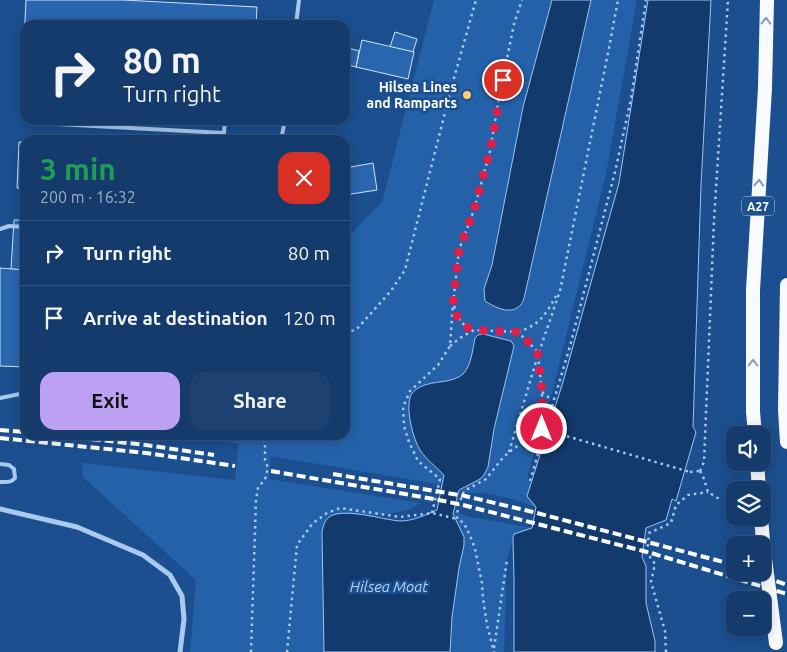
<!DOCTYPE html>
<meta charset="utf-8">
<style>
:root{--surface:#143b6b;--page:#1d4271;--text:#f1f3f6;--muted:#9dadc1;--line:#33557e;--accent:#bca0f2}
body{margin:0;font-family:Ubuntu,sans-serif;background:var(--page);color:var(--text);height:100vh;display:flex;flex-direction:column;font-size:19px;white-space:nowrap}
*{box-sizing:border-box;margin:0}
p{font-size:16px;color:var(--muted)}
.icon{flex:none;width:28px;height:28px;fill:none;stroke:currentColor;stroke-width:2;stroke-linecap:round;stroke-linejoin:round}
.map{position:relative;flex:1;overflow:hidden}
.panel{position:absolute;left:20px;top:135px;width:330px;height:305px;display:flex;flex-direction:column;background:var(--surface);border-radius:15px;box-shadow:0 2px 12px #0003,0 0 0 1px var(--line)}
.panel>*{flex:none}
.hud{position:absolute;left:20px;top:20px;width:330px;height:105px;border-radius:15px;box-shadow:0 2px 12px #0003,0 0 0 1px var(--line);background:#143b6b;color:var(--text);overflow:hidden}
.fabs{position:absolute;left:726px;top:426px;display:grid;gap:10px}
.fabs a{display:grid;place-items:center;width:45px;height:45px;border-radius:10px;background:var(--surface);box-shadow:0 2px 12px #0003,0 0 0 1px var(--line);font-size:25px}
.pin{position:absolute;display:grid;place-items:center;width:42px;height:42px;color:#fff;margin:-21px;border:2px solid #fff;border-radius:50%;box-shadow:0 1px 5px #0007}
.me{position:absolute;width:55px;margin:-28px;rotate:0deg;stroke-linejoin:round;filter:drop-shadow(0 0 4px #0008)}
.turn{display:flex;align-items:center;gap:18px;height:105px;padding:0 20px;font-size:22px}
.turn .icon{width:65px;height:65px;stroke-width:2.5}
.turn b{display:block;font-size:35px;line-height:42px}
.round{display:grid;place-items:center;flex:none;width:52px;height:52px;border-radius:15px;background:var(--page)}
.headline{display:flex;align-items:center;justify-content:space-between;height:85px;padding:0 20px}
h1{font-size:30px;font-weight:700;line-height:38px;color:#1e9e55}
.button{display:flex;gap:10px;margin-top:auto;padding:10px 20px}
.button a{flex:1;height:58px;border-radius:15px;background:var(--accent);color:#111;font-size:20px;font-weight:700;line-height:58px;text-align:center}
.button a+a{background:var(--page);color:var(--text)}
ul{padding:0;list-style:none}
li{display:flex;align-items:center;gap:15px;height:65px;padding:0 20px;border-top:1px solid var(--line)}
li div{flex:1}
li b{display:block;font-size:19px}
li em{font-style:normal}
.map>svg:first-child{display:block}
.green{fill:#2461a8}
.water{fill:#123a6d;stroke:#9cc4f0}
.building{fill:#2a66ad;stroke:#cfe3fa}
.lines{fill:none;stroke-linecap:round;stroke-linejoin:round}
.path{stroke:#a9c9ee;stroke-width:2.5;stroke-dasharray:2.5 4;stroke-linecap:butt}
.service{stroke:#a9c9ee;stroke-width:4}
.minor{stroke:#a9c9ee;stroke-width:5}
.trunk{stroke:#f8faff;stroke-width:14}
.rail{stroke:#fff;stroke-width:4;stroke-dasharray:9 4;stroke-linecap:butt}
.path-bridge{stroke:#a9c9ee;stroke-width:2.5;stroke-dasharray:2.5 4;stroke-linecap:butt}
.trunk-bridge{stroke:#f8faff;stroke-width:14}
.oneway{stroke:#7e9cc1}
.route{stroke:#e11d48;stroke-width:9;stroke-dasharray:0 16.2}
.poi-dot{fill:#ffd166;stroke:#1b4f8f;stroke-width:2}
.labels{text-anchor:middle;dominant-baseline:central;stroke-width:5;stroke-linejoin:round;paint-order:stroke}
.shield{fill:#1b4f8f;stroke:#bbcadd;stroke-width:1}
.shield-label{font-size:12px;font-weight:bold;fill:#fff}
.poi-label{font-size:14px;font-weight:bold;fill:#fff;stroke:#1b4f8f;text-anchor:end}
.water-label{font-size:15px;font-style:italic;fill:#b5d3f5;stroke:#1b4f8f}
</style>
<div class="map">
<svg width="787" height="652" viewBox="0 0 787 652">
<rect width="100%" height="100%" fill="#1b4f8f"/>
<!-- green -->
<path class="green" d="M434,0H552L523,107L492,265L484,289L501,309L511,310L525,294L591,0H637L606,174L549,405L528,474V480L531,483L553,413L619,183L648,0H669L514,652V579L512,541L507,561L504,652H450L452,617L459,568L464,545L453,514V512L471,517L532,528L536,507L508,498L484,493H469L459,490L475,482L487,467L494,429L514,346L511,341L483,334L475,338C473,348 471,367 463,374C452,384 433,380 420,387C415,390 411,393 410,398C406,410 413,439 420,450C426,459 436,467 444,475L442,485L271,456L269,479L421,503L409,510L374,517L367,652H190L196,580L83,477L82,463L235,480L238,444L209,437L210,435H345V240L382,202Z"/>
<!-- water -->
<g class="water">
<path d="M552,0H591L525,294C524,299 522,305 517,308C507,314 493,306 485,301L484,289L492,265L523,107Z"/>
<polygon points="648,0 711,0 701,185 693,427 696,432 676,501 672,499 666,520 646,528 642,557 646,566 646,603 655,641 655,652 514,652 514,579 513,538 514,534 532,528 536,507 527,496 563,382 619,183"/>
<path d="M483,334L511,341L514,346L494,429L488,467L484,475L480,479L459,490L453,514L464,537V545L459,568L452,617L450,652H324L322,532C323,527 324,522 328,518C341,506 383,520 400,521C413,521 426,515 437,510L444,475C436,467 426,459 420,450C413,439 406,410 410,398C411,393 415,390 420,387C433,380 452,384 463,374C471,367 473,348 475,338L478,335Z"/>
</g>
<!-- building -->
<g class="building">
<polygon points="26,0 123,0 257,7 256,25 25,25 25,41 24,41"/>
<polygon points="395,32 417,39 413,52 390,47"/>
<polygon points="362,40 414,52 408,79 356,67"/>
<polygon points="345,47 359,51 356,67 345,64"/>
<polygon points="19,142 25,142 25,189 17,188"/>
<polygon points="373,163 377,190 345,195 345,168"/>
<polygon points="14,220 25,220 25,270 11,269"/>
<polygon points="0,268 25,270 25,367 0,366"/>
</g>
<g class="lines">
<!-- path -->
<g class="path">
<path d="M454,306C459,320 460,324 474,330"/>
<polyline points="345,332 356,330 390,292 405,270 452,85 476,0"/>
<path d="M518,332C539,325 545,316 556,296"/>
<polyline points="450,346 460,338 474,330 518,332 536,350 538,355 542,392 542,429 509,452 501,460 486,479 464,491 458,506 457,519 464,523 471,538 475,549 482,583 483,598 487,625 494,652"/>
<polyline points="542,392 548,397 554,399"/>
<polyline points="509,452 538,355 560,291 609,48 618,0"/>
<polyline points="700,471 704,462 714,220 728,0"/>
<polyline points="700,471 703,476 708,492 721,500"/>
<polyline points="690,472 700,471"/>
<polyline points="530,481 570,346 615,172 631,99 646,0"/>
<polyline points="432,513 440,479 418,461 409,442 404,426 403,407 410,391 438,365 450,346 453,304 459,250 474,210 490,151 499,98 514,24 522,0"/>
<polyline points="494,648 507,560"/>
<polyline points="251,652 256,500 258,488 265,479 268,468 265,460 265,446 263,435"/>
<polyline points="287,652 297,545 312,524 327,513 340,508 400,517 432,513 457,519"/>
<polyline points="666,652 665,631 651,582 655,564 647,553 649,533 671,523 676,505 688,495 708,492"/>
</g>
<!-- service -->
<g class="service">
<polyline points="296,25 299,0"/>
<polyline points="56,120 56,124 224,133 225,120"/>
<polyline points="281,140 285,120"/>
<polyline points="0,229 9,226 25,227"/>
<polyline points="0,398 25,393"/>
<path d="M0,464L9,465L14,469L15,478C11,483 6,482 0,482"/>
</g>
<!-- minor -->
<polyline class="minor" points="0,509 77,527 143,555 170,575 182,596 184,619 180,652"/>
<!-- trunk -->
<g class="trunk">
<polyline points="787,285 785,410 787,442"/>
<polyline points="755,435 753,412 753,290 765,88 767,0"/>
<polyline points="757,462 759,490"/>
<polyline points="761,518 764,551"/>
</g>
<!-- rail -->
<g class="rail">
<polyline points="0,430 25,432"/>
<polyline points="53,435 146,445 214,455"/>
<polyline points="0,438 146,453 235,466"/>
<polyline points="271,471 434,499 463,505 651,553 787,594"/>
<polyline points="333,474 465,496 537,513 735,565"/>
<polyline points="752,572 787,585"/>
</g>
<!-- path-bridge -->
<polyline class="path-bridge" points="542,429 690,472"/>
<!-- trunk-bridge -->
<polyline class="trunk-bridge" points="764,551 776,643"/>
</g>
<!-- one-way arrows -->
<defs><path id="oneway-chevron" d="M-2-3.5L2.5 0L-2 3.5" fill="none" stroke-width="1.6" stroke-linecap="round" stroke-linejoin="round" transform="scale(1.25)"/></defs>
<g class="oneway">
<use href="#oneway-chevron" transform="translate(766 21) rotate(-89)"/>
<use href="#oneway-chevron" transform="translate(759 183) rotate(-87)"/>
<use href="#oneway-chevron" transform="translate(753 363) rotate(-90)"/>
</g>
<g class="lines">
<!-- route -->
<polyline class="route" points="503,80 490,151 474,210 459,250 453,304 457,316 464,326 474,330 518,332 536,350 538,355 542,392 542,429"/>
</g>
<!-- markers -->
<circle class="poi-dot" cx="467" cy="95" r="5"/>
<g class="labels">
<!-- shield labels -->
<rect class="shield" x="742" y="196.5" width="32" height="19" rx="4"/>
<g class="shield-label">
<text x="758" y="206">A27</text>
</g>
<!-- poi labels -->
<g class="poi-label">
<text x="457" y="87">Hilsea Lines<tspan x="457" dy="16">and Ramparts</tspan></text>
</g>
<!-- water labels -->
<g class="water-label">
<text x="389" y="586">Hilsea Moat</text>
</g>
</g>
</svg>
<div class="fabs">
<a><svg class="icon" aria-label="sound" viewBox="0 0 24 24"><path d="M4 9h4l5-4v14l-5-4H4zM17 9q2 3 0 6"/></svg></a>
<a><svg class="icon" aria-label="layers" viewBox="0 0 24 24"><path d="M12 4l9 5-9 5-9-5zM3 14l9 5 9-5"/></svg></a>
<a>+</a>
<a>−</a>
</div>
<div class="pin" style="left:503px;top:80px;background:#d93025"><svg class="icon" aria-label="arrive" viewBox="0 0 24 24"><path d="M6 21V4h12l-3 4 3 4H6"/></svg></div>
<svg class="me" style="left:542px;top:429px" viewBox="-20 -20 40 40"><circle r="17" fill="#e11d48" stroke="#fff" stroke-width="3"/><path d="M0-11L8 9 0 5-8 9z" fill="#fff"/></svg>
<div class="hud">
<div class="turn"><svg class="icon" aria-label="right" viewBox="0 0 24 24"><path d="M7 20v-9h11M14 6l5 5-5 5"/></svg><div><b>80 m</b>Turn right</div></div>
</div>
<section class="panel">
<div class="headline"><div><h1>3 min</h1><p>200 m · 16:32</p></div><a class="round" style="background:#d93025;color:#fff"><svg class="icon" aria-label="close" viewBox="0 0 24 24"><path d="M6 6l12 12M18 6L6 18"/></svg></a></div>
<ul>
<li><svg class="icon" aria-label="right" viewBox="0 0 24 24"><path d="M7 20v-9h11M14 6l5 5-5 5"/></svg><div><b>Turn right</b></div><em>80 m</em></li>
<li><svg class="icon" aria-label="arrive" viewBox="0 0 24 24"><path d="M6 21V4h12l-3 4 3 4H6"/></svg><div><b>Arrive at destination</b></div><em>120 m</em></li>
</ul>
<div class="button"><a>Exit</a><a>Share</a></div>
</section>
</div>
